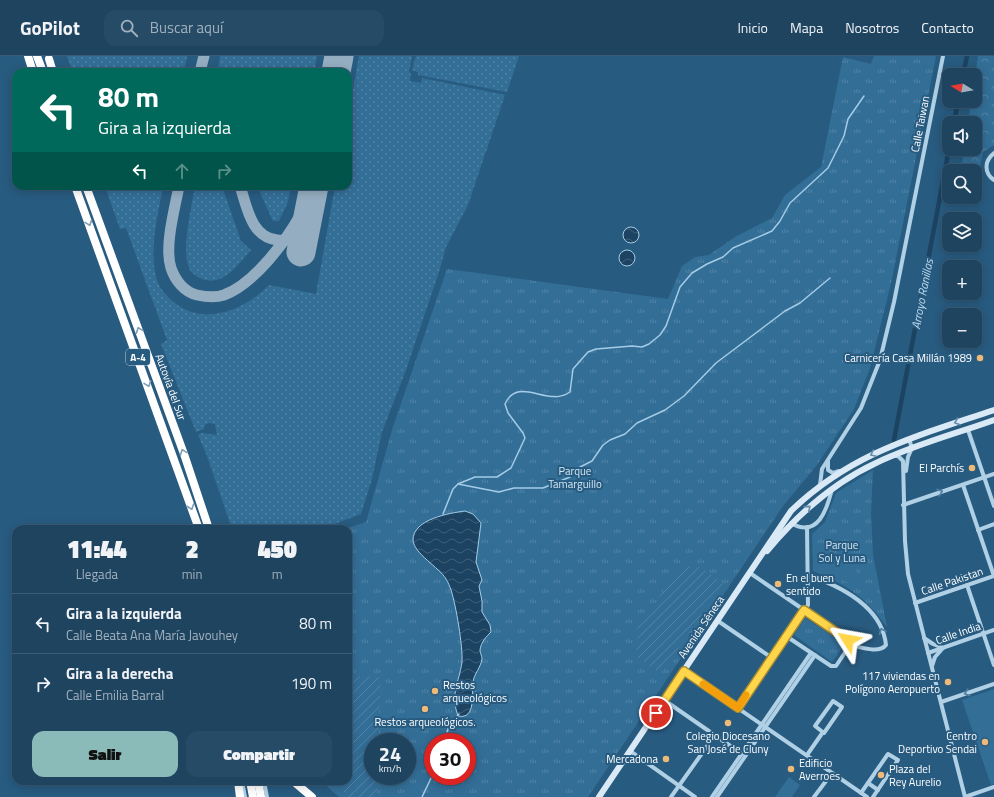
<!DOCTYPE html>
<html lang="es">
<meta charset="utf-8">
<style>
:root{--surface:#1e4460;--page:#264b66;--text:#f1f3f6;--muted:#a1b0bd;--line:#3c5c75;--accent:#8bbbb9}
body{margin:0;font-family:"Titillium Web",sans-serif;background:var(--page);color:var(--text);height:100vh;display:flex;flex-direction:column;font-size:15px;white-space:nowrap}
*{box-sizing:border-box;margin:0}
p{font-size:13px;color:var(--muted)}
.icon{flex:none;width:22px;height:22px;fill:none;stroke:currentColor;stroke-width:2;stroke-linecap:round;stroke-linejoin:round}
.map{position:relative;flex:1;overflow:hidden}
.sheet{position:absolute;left:12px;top:469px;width:340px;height:260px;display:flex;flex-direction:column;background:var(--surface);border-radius:12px;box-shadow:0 2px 10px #0003,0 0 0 1px var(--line)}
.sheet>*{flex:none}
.banner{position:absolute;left:12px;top:12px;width:340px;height:122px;border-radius:12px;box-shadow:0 2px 10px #0003,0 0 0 1px var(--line);background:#00695c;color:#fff;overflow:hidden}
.needle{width:26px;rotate:281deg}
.tools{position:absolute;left:942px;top:12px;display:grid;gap:8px}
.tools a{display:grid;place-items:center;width:40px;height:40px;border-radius:8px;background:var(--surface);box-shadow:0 2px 10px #0003,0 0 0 1px var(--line);font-size:20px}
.speed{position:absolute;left:364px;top:677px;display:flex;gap:8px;font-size:20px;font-weight:700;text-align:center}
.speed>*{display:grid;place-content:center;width:52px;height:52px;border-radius:50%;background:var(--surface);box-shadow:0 2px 10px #0003,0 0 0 1px var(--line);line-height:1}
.speed small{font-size:10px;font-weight:400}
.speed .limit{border:6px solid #d22;background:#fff;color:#111}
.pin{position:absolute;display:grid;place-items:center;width:34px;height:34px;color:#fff;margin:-17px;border:2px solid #fff;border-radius:50%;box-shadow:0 1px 4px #0007}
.me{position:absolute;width:44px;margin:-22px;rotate:304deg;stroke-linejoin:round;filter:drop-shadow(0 0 3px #0008)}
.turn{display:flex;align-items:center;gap:14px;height:84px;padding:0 20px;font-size:18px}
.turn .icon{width:52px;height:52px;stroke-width:2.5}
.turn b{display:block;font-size:28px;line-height:34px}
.lanes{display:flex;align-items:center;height:38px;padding:0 20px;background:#0003;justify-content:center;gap:20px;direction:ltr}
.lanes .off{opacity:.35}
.eta{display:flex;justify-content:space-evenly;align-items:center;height:68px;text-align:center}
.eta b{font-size:24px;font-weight:800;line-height:28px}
.action{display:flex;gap:8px;margin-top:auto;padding:8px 20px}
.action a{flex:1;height:46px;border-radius:12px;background:var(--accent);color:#111;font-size:16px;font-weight:800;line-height:46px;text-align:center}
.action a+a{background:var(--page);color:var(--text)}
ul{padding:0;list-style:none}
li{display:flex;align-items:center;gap:12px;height:60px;padding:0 20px;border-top:1px solid var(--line)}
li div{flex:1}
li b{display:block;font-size:15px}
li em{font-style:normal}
header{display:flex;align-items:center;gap:24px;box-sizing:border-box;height:56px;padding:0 20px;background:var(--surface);border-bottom:1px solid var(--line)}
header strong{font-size:19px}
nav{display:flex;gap:22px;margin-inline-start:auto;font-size:14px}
.search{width:280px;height:36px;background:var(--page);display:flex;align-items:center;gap:10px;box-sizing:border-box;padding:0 14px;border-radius:12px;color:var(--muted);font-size:15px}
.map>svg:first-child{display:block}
.grass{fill:url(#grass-dots)}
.forest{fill:url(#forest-crowns)}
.park{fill:url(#park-tufts);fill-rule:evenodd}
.garden{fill:url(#garden-furrows)}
.pitch{fill:#336e97}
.water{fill:url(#water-waves);stroke:#a4cce6}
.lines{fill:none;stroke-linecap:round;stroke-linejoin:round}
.stream{stroke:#a4cce6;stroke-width:1.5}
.canal{stroke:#1c4361;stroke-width:4.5}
.taxiway{stroke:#94adc0;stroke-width:11}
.runway{stroke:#94adc0;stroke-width:29}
.street{stroke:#b0d0e5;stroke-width:4}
.secondary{stroke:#d9e9f5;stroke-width:6}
.highway{stroke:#fff;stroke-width:8}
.oneway{stroke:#7e9db3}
.oneway2{stroke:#668da9}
.oneway3{stroke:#517e9e}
.route-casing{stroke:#a68a30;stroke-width:10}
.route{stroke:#ffd54a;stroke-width:7}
.slow{stroke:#f59e0b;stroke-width:7}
.poi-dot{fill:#edba77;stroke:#285b80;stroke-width:1.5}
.labels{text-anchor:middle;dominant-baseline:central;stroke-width:4;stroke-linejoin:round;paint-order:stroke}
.shield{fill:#285b80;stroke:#beced9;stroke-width:1}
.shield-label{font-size:10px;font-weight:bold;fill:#fff}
.street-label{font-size:11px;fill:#fff;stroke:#285b80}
.poi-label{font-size:11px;fill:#fff;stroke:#285b80;text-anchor:end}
.park-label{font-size:11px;fill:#d3e7f5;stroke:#285b80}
.water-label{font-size:12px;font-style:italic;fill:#bbd9ed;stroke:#285b80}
</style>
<header>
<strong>GoPilot</strong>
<div class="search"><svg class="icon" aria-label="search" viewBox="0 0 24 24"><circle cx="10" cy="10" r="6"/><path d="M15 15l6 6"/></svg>Buscar aquí</div>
<nav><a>Inicio</a><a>Mapa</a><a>Nosotros</a><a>Contacto</a></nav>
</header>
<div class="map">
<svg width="994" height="741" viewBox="0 0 994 741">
<defs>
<pattern id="grass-dots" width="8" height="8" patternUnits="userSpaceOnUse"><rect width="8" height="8" fill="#336e97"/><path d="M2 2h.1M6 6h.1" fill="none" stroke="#5284a7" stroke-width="1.8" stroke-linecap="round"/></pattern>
<pattern id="forest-crowns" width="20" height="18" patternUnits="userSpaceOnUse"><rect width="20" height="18" fill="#336e97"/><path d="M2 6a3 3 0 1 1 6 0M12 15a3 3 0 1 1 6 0" fill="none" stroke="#5284a7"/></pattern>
<pattern id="park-tufts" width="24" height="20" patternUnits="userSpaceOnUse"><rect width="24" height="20" fill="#336e97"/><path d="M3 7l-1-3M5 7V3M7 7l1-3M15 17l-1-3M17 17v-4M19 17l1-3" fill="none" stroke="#5284a7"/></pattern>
<pattern id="garden-furrows" width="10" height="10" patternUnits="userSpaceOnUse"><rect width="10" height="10" fill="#336e97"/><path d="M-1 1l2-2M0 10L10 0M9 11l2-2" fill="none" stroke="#5284a7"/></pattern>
<pattern id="water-waves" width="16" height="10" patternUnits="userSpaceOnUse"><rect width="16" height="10" fill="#1c4361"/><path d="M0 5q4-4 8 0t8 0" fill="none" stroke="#3e5f79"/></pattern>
</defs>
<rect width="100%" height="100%" fill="#285b80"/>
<!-- grass -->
<g class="grass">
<polygon points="67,0 187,0 184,16 73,16"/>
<polygon points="220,0 317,0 314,16 218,16"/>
<path d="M359,0H412L409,16L411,18L410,25L421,27L422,22L505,39L468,149L446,191L439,216L406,314L382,376L372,423L361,458L321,473H232L207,400L198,379L202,377L217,379L215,368L208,367L205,369L204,373L196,376L161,288L167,284L126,172L120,173L105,130H163C158,160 149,191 156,221C158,230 165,238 171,244C202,272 243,255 269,229L316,238L335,130H348V61Z"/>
<polygon points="416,0 519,0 507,36 418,19 418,16 412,14"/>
<path d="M195,130H222L241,185L251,194C238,208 222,233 200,222C196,220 190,216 189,212C181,193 192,150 195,130Z"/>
<polygon points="257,130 291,130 288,146 279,165 273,165"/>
</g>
<!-- forest -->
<polygon class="forest" points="978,0 994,0 994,89 983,96 978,120 982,127 975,128 975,115 961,115 964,93 975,93 975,67 968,67 971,45 975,45 975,21"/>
<!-- park -->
<g class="park">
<path d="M874,0H936L892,223L870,312L854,353L817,409L783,450L588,741H339L321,725H348V473H345L366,466L392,374L447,213L668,243L682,210L695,201L709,199L735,181L772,162L785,139L821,111L843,1L871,8ZM373,686H407V720H373ZM433,686H467V720H433Z"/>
<path d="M873,414L871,457L873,499L887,571C864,540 849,530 813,515L812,478L825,466L836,437Z"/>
<polygon points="805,562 845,588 832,606 794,579"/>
</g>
<!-- garden -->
<g class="garden">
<polygon points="681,510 699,511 723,527 661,617 638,602 636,591 640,584 633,579"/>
<polygon points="348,620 381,621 378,686 373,686 373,720 377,720 377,741 344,741 344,730 329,729 329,725 348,725"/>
</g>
<!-- pitch -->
<g class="pitch">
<polygon points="833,505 857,515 852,528 827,518"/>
<polygon points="994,633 994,728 991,729 962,644"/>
<polygon points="789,721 800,729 792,741 775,741"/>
</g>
<!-- water -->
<g class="water">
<circle cx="631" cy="179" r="8"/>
<circle cx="627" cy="202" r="8"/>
<path d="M465,455L473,458L481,467L476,506L482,524L479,530L482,545V556L490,569L491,576C486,581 481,586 480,594C480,597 482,600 482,603C481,611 474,618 473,626C471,636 477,664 458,660C450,638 459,627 462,606C463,591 456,549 451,534C450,531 448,526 446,523C439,511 414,498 413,484C413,463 450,457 465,455Z"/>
</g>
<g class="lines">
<!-- stream -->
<g class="stream">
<polyline points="458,428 499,436 514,432 543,432 570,421 576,417 580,411 592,405 603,389 610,384 625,378 637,367 665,354 684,340 716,307 785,255 800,247 830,222"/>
<path d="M443,458L453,433L458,428L475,421H497L511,412L525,382L523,377L508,357L505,348C518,319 548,352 570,336L573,313L588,296L596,293L632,290L642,291L649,288L660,279L666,270L680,231L692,217L707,208L723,201L733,192L772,175L780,165L790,147L828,112L844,80L848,63L864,40"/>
<polyline points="444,686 449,670 459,658"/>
<polyline points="422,741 433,718"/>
</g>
<!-- canal -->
<g class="canal">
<polyline points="963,19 967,0"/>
<polyline points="954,67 958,45"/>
<polyline points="894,384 949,93"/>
</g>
<!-- taxiway -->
<g class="taxiway">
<polyline points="200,16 204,0"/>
<path d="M179,130C175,152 164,190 171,212C175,224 184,236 197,239C206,241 215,242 224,239C254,228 286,185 301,158C306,150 309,139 313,130"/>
<path d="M240,130C247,151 251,181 277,184C286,185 293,184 301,179L306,169L310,149"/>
</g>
<!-- runway -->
<g class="runway">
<polyline points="336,16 339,0"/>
<polyline points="301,196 314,130"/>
</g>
<!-- street -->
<g class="street">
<path d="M994,97C984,105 984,117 994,124"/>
<polyline points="968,374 994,450"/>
<polyline points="895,400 898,400 903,405 905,485 908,518 965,741"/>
<polyline points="828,405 828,414 833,417 839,415"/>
<polyline points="906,415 908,401 912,392 909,383"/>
<polyline points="820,429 822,413 861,352 880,304 894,246 943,0"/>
<polyline points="963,429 994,520"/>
<polyline points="903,449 994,418"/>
<path d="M791,467C818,483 827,453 832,433"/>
<polyline points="978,474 994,468"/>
<polyline points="750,517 848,584 850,589"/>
<path d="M808,519C840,530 882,551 886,589C879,598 860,591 850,589"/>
<polyline points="967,529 994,609"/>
<polyline points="915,547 994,520"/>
<polyline points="718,565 772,602"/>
<polyline points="786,580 831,610 836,610 850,589"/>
<polyline points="924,582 933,588 943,592 935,601 932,610"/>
<polyline points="928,597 994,574"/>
<polyline points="684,615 867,741"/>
<polyline points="664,644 742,698"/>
<polygon points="833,645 842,651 824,677 815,670"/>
<polyline points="941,646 994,628"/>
<polyline points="738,652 808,549 807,471"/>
<polyline points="630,695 695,741"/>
<polyline points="807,699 823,676"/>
<polyline points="242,725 245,741"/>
<polyline points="264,725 267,741"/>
<polyline points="868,727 878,734"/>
<polyline points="861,737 888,698 898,704 873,741"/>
<polyline points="671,741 715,679"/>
<polyline points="712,741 811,597"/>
<polyline points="717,741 815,599"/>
<polyline points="814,741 832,717"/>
<polyline points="965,741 994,731"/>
</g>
<!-- secondary -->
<g class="secondary">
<path d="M767,495C797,459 833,427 876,407C913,389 955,378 994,364"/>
<path d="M599,741L791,455C851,397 917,380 994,354"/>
</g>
<!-- highway -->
<g class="highway">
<polyline points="28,0 33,16"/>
<polyline points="37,0 43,16"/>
<polyline points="49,3 53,16"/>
<polyline points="75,130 199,473"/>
<polyline points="86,130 184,398 209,473"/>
<polyline points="238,725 240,741"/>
<polyline points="250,725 253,741"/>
<polyline points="258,725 261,741"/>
<polyline points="293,725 312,741"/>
</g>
</g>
<!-- one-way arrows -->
<defs><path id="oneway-chevron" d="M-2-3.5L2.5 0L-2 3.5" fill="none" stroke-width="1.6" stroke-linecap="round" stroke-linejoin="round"/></defs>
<g class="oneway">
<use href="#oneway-chevron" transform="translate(89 167) rotate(70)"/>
<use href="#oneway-chevron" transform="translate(139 274) rotate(-110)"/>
<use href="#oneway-chevron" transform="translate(148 328) rotate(70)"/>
<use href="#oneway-chevron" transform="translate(183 396) rotate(-110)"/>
<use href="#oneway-chevron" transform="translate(191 451) rotate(71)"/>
</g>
<g class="oneway2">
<use href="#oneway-chevron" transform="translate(957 366) rotate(161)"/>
<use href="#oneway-chevron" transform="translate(873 398) rotate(155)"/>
<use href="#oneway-chevron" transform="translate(808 452) rotate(-40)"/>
</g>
<g class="oneway3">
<use href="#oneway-chevron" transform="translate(940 436) rotate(-19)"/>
<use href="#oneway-chevron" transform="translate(882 575) rotate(-114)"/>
<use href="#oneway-chevron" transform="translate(967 637) rotate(162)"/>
</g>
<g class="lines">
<defs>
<polyline id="route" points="656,657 684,615 738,652 804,554 848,584"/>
</defs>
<!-- route casing -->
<use href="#route" class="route-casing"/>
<!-- route -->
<use href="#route" class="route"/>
<!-- slow -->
<polyline class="slow" points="703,628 738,652 746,639"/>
</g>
<!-- markers -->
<g class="poi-dot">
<circle cx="980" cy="302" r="4"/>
<circle cx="972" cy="412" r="4"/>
<circle cx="778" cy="528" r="4"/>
<circle cx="948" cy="626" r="4"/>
<circle cx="435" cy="635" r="4"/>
<circle cx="425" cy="653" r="4"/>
<circle cx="728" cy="667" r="4"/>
<circle cx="985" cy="686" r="4"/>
<circle cx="666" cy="703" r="4"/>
<circle cx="791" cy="713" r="4"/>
<circle cx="881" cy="719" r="4"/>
</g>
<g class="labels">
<!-- shield labels -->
<rect class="shield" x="126" y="293" width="24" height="16" rx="3"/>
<g class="shield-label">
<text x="138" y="301">A-4</text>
</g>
<!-- street labels -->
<g class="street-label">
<text transform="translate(920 68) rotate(-79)">Calle Taiwan</text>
<text transform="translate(171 331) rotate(70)">Autovía del Sur</text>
<text transform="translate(952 525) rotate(-19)">Calle Pakistan</text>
<text transform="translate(701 571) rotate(-56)">Avenida Séneca</text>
<text transform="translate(958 577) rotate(-19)">Calle India</text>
</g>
<!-- poi labels -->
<g class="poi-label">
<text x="972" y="302">Carnicería Casa Millán 1989</text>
<text x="964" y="412">El Parchís</text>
<text x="786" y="522" text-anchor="start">En el buen<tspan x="786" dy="13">sentido</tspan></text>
<text x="940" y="620">117 viviendas en<tspan x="940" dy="13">Polígono Aeropuerto</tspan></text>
<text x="443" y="629" text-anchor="start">Restos<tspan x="443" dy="13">arqueológicos</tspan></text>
<text x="425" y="666" text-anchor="middle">Restos arqueológicos.</text>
<text x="728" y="680" text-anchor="middle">Colegio Diocesano<tspan x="728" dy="13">San José de Cluny</tspan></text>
<text x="977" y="680">Centro<tspan x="977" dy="13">Deportivo Sendai</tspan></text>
<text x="658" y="703">Mercadona</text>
<text x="799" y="707" text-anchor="start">Edificio<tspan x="799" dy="13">Averroes</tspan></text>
<text x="889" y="713" text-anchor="start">Plaza del<tspan x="889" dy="13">Rey Aurelio</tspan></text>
</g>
<!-- park labels -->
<g class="park-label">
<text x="575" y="415">Parque<tspan x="575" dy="13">Tamarguillo</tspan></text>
<text x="842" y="489">Parque<tspan x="842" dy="13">Sol y Luna</tspan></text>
</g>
<!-- water labels -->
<g class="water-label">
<text transform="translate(922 238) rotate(-79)">Arroyo Ranillas</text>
</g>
</g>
</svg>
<div class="tools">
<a><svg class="needle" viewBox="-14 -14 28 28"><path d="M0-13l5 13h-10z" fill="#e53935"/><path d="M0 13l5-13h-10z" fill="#a1b0bd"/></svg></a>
<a><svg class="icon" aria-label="sound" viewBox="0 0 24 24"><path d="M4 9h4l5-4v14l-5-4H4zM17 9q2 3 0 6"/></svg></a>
<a><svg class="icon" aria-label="search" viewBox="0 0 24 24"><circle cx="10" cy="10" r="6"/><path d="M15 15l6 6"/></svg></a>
<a><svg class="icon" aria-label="layers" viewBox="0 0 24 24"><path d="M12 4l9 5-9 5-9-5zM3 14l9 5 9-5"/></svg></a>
<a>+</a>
<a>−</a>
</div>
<div class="speed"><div>24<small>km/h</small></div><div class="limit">30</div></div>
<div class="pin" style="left:656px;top:657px;background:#d93025"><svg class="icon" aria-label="arrive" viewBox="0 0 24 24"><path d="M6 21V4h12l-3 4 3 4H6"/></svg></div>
<svg class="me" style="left:848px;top:584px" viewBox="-20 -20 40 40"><path d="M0-17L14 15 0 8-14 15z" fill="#ffd54a" stroke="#fff" stroke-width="4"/></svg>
<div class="banner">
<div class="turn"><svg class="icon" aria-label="left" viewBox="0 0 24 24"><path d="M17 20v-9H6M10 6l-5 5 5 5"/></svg><div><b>80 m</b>Gira a la izquierda</div></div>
<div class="lanes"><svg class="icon" aria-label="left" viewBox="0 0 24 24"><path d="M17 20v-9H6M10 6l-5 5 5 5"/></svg><svg class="icon off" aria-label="ahead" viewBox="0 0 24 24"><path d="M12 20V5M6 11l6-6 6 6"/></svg><svg class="icon off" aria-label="right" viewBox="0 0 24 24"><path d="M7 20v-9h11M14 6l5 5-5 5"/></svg></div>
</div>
<section class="sheet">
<div class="eta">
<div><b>11:44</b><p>Llegada</p></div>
<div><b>2</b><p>min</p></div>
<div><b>450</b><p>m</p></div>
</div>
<ul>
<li><svg class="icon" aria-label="left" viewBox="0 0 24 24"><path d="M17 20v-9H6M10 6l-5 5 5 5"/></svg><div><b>Gira a la izquierda</b><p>Calle Beata Ana María Javouhey</p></div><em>80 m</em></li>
<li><svg class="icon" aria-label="right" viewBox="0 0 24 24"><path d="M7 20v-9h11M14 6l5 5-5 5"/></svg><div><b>Gira a la derecha</b><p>Calle Emilia Barral</p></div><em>190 m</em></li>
</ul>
<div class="action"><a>Salir</a><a>Compartir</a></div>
</section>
</div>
